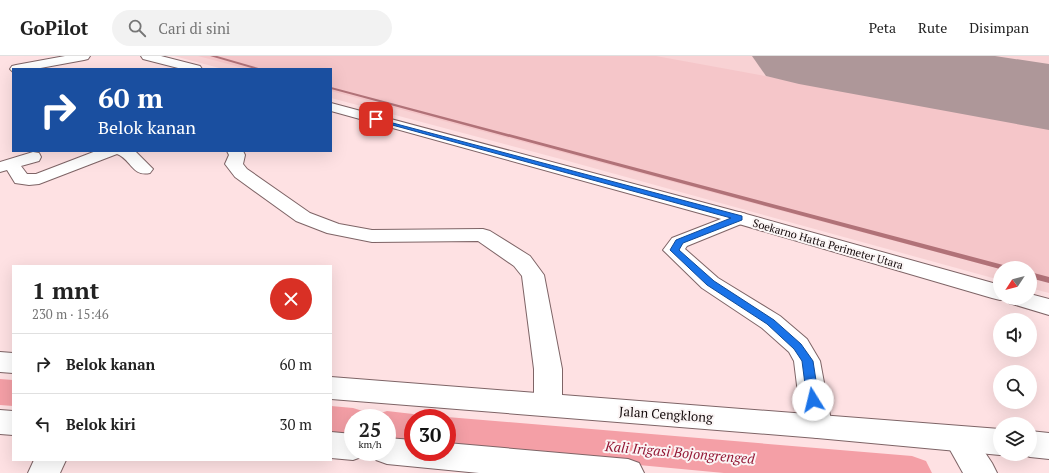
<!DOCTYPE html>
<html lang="id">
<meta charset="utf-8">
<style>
:root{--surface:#fff;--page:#f2f2f2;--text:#222;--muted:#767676;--line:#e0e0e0}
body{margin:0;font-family:"PT Serif",serif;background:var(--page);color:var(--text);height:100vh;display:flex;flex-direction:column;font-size:15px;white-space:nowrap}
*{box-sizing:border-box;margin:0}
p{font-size:13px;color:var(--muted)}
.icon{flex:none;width:22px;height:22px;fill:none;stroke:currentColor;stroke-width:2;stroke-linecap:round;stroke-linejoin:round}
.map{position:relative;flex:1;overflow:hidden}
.details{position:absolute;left:12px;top:209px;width:320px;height:196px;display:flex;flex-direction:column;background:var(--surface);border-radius:0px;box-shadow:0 4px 16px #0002}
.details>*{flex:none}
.banner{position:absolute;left:12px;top:12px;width:320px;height:84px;border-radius:0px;box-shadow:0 4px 16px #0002;background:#1a4fa0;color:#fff;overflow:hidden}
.needle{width:26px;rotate:234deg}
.fabs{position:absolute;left:993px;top:205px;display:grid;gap:8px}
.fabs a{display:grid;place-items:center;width:44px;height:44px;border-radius:50%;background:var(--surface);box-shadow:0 4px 16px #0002;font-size:20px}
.speed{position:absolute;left:344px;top:353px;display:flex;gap:8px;font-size:20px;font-weight:700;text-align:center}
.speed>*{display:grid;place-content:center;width:52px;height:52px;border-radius:50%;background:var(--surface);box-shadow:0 4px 16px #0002;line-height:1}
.speed small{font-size:10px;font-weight:400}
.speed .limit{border:6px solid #d22;background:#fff;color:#111}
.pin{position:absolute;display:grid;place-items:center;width:34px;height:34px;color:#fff;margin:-17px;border-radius:8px;box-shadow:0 2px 6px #0006}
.me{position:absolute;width:44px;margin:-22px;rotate:351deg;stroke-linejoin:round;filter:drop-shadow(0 0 3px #0008)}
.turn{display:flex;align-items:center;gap:14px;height:84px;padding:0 20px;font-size:18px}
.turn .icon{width:52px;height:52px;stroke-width:2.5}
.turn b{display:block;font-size:28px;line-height:34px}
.round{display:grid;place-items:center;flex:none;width:42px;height:42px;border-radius:21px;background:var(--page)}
.headline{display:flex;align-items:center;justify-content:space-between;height:68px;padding:0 20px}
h1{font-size:24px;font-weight:600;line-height:30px}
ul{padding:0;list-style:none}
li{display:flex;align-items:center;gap:12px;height:60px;padding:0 20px;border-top:1px solid var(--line)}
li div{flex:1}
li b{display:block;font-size:15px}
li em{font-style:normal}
header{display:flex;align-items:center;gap:24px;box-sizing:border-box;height:56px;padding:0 20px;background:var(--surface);border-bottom:1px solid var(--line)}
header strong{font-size:19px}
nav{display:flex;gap:22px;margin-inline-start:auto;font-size:14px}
.search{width:280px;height:36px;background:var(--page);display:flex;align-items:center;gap:10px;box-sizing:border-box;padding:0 14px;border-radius:22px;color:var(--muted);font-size:15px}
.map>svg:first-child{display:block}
.built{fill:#f8d2d4}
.green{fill:#f5c6c9}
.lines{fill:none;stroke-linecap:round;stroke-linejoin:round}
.stream{fill:#b17278;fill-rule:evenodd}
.canal{fill:#f49fa6;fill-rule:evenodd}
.runway{fill:#ae9799;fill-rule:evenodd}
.street-casing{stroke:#7e6466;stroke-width:2}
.secondary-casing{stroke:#7e6466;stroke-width:2}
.street{fill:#fff;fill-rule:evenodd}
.secondary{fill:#fff;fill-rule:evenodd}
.route{fill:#1a73e8;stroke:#114b97}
.labels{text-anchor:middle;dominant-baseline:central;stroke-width:4;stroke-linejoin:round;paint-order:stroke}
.street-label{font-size:11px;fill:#140a0b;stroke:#fbf5f5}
.near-street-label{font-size:13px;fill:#140a0b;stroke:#fbf5f5}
.near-water-label{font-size:14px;font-style:italic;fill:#941936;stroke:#fbf5f5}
</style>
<header>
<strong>GoPilot</strong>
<div class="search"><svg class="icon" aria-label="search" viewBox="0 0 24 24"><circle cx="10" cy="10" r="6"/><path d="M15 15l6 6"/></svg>Cari di sini</div>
<nav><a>Peta</a><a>Rute</a><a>Disimpan</a></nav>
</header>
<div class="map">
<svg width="1049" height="417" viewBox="0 0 1049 417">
<rect width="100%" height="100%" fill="#fee1e3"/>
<!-- built -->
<polygon class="built" points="174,0 1049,0 1049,237 1030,232 1030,212 1000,212 1000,224 568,105 331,42 331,13 223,13"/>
<!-- green -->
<g class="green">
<polygon points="198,0 656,0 1049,72 1049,226 1030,221 1030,212 1000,212 1000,213 331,35 331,13 247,13"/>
<polygon points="946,0 982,0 1007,7 1003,9"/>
</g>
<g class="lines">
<!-- stream -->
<g class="stream">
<polygon points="210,0 217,0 262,13 255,13"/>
<polygon points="331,31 1007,210 1008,212 1000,212 1000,213 331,33"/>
<polygon points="1030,216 1049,221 1049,227 1030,222"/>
</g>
<!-- canal -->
<g class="canal">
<polygon points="0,323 13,324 13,350 0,349"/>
<polygon points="331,350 353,352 366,356 369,362 353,362 353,382 331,380"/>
<polygon points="387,355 413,358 425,362 413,362 413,388 387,385 387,362 373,362 374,359"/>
<polygon points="447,361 912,400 926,405 932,417 724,417 447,391 447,362 443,362"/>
</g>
<!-- runway -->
<polygon class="runway" points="752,0 995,0 1049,8 1049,74 799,28 766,20"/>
<defs>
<g id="street">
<polygon points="65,0 90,0 88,3 84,4 35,13 13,13 13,16 10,13 12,10 16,9"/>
<path d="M96,95H135L153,113L150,117C132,121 131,103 117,98L39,128L29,129L15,127L7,114L0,116V106L33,96L39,97L41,101L39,105L21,110L27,118H36Z"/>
<polygon points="227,95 243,95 245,99 243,108 247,113 310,157 339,168 372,174 483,173 490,175 530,200 544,219 562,313 562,349 558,357 548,360 538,357 534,349 534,313 522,220 514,210 478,185 372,186 327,177 296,165 235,121 225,108 229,99"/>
<polygon points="739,156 746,158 749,162 746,166 687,190 685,193 718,222 780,260 807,283 820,305 832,370 828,379 817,382 806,379 802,370 794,305 789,296 762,272 702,232 663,194 672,182"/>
<polygon points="0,354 13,355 13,379 0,378"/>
<polygon points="959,370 970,374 992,407 997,417 963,417 944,383 948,374"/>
<polygon points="331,376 353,378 353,396 366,396 364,400 353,404 331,402"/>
<polygon points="387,382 413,384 413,396 447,396 447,387 628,403 639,407 644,417 479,417 387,408 376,404 372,396 387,396"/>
<polygon points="34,404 66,404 60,417 28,417"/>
</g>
<g id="secondary">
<polygon points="141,0 161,0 200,10 202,13 182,13 143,3"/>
<polygon points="331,47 746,158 1000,229 1000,242 1030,242 1030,238 1049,243 1049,259 1009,247 1006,243 1000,244 992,242 732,166 331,55"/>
<polygon points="0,296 13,297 13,317 0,316"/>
<polygon points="331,321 1000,373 1000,398 1003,398 1000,399 817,382 331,343"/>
<polygon points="1030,375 1049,377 1049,403 1030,401 1022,398 1030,398"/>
</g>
</defs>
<!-- street casing -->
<use href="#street" class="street-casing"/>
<!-- secondary casing -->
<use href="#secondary" class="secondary-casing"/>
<!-- street -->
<use href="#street" class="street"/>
<!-- secondary -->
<use href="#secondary" class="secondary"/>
</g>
<!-- route -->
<polygon class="route" points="374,62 742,160 742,164 683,187 679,194 714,225 774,264 801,288 813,305 819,344 817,347 813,349 809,347 807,344 802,305 794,293 767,268 707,229 670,194 676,184 731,162 374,64"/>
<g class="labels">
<!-- street labels -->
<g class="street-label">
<text transform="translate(828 188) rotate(16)">Soekarno Hatta Perimeter Utara</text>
</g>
<!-- near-street labels -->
<g class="near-street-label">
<text transform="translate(666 358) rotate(4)">Jalan Cengklong</text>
</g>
<!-- near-water labels -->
<g class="near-water-label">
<text transform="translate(680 396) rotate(5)">Kali Irigasi Bojongrenged</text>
</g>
</g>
</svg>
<div class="fabs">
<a><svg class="needle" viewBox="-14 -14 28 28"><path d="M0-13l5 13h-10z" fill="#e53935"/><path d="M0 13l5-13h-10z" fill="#767676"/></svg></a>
<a><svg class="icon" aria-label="sound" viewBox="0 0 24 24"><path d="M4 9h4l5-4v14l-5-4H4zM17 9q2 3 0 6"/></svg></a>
<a><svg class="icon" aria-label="search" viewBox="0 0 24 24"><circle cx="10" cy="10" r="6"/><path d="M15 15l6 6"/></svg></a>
<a><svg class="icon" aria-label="layers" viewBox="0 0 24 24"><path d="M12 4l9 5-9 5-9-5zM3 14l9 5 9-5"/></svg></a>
</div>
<div class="speed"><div>25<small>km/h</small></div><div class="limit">30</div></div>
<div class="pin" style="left:376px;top:63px;background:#d93025"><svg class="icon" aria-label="arrive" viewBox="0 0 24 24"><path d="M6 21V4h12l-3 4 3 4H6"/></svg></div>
<svg class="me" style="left:813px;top:344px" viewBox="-20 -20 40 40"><circle r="19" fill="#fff"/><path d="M0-13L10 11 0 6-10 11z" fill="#1a73e8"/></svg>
<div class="banner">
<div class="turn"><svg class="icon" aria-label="right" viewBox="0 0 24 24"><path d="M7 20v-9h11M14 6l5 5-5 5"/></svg><div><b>60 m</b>Belok kanan</div></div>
</div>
<section class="details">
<div class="headline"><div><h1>1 mnt</h1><p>230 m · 15:46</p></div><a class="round" style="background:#d93025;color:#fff"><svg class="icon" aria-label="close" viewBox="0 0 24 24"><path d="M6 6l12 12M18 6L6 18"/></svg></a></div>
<ul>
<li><svg class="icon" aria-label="right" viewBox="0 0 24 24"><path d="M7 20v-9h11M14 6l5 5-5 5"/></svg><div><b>Belok kanan</b></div><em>60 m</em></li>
<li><svg class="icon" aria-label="left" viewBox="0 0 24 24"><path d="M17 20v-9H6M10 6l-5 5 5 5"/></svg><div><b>Belok kiri</b></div><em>30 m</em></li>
</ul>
</section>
</div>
